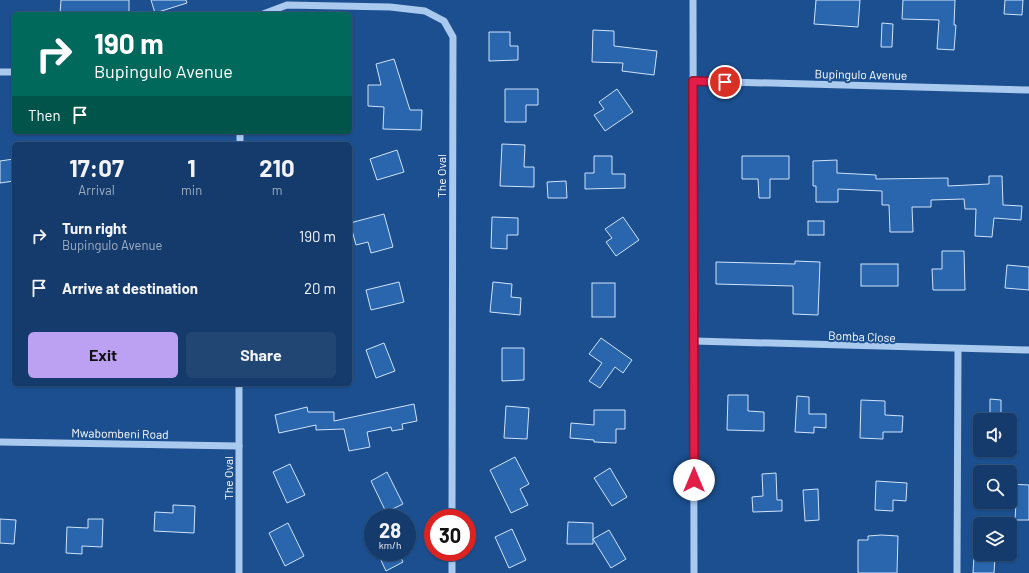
<!DOCTYPE html>
<style>
:root{--surface:#143b6b;--page:#214673;--text:#f1f3f6;--muted:#9dadc1;--line:#33557e;--accent:#bca0f2}
body{margin:0;font-family:Barlow,sans-serif;background:var(--page);color:var(--text);height:100vh;display:flex;flex-direction:column;font-size:15px;white-space:nowrap}
*{box-sizing:border-box;margin:0}
p{font-size:13px;color:var(--muted)}
.icon{flex:none;width:22px;height:22px;fill:none;stroke:currentColor;stroke-width:2;stroke-linecap:round;stroke-linejoin:round}
.map{position:relative;flex:1;overflow:hidden}
.drawer{position:absolute;left:12px;top:142px;width:340px;height:244px;display:flex;flex-direction:column;background:var(--surface);border-radius:6px;box-shadow:0 1px 3px #0004,0 0 0 1px var(--line)}
.drawer>*{flex:none}
.top-card{position:absolute;left:12px;top:12px;width:340px;height:122px;border-radius:6px;box-shadow:0 1px 3px #0004,0 0 0 1px var(--line);background:#00695c;color:#fff;overflow:hidden}
.fabs{position:absolute;left:973px;top:413px;display:grid;gap:8px}
.fabs a{display:grid;place-items:center;width:44px;height:44px;border-radius:6px;background:var(--surface);box-shadow:0 1px 3px #0004,0 0 0 1px var(--line);font-size:20px}
.speed{position:absolute;left:364px;top:509px;display:flex;gap:8px;font-size:20px;font-weight:700;text-align:center}
.speed>*{display:grid;place-content:center;width:52px;height:52px;border-radius:50%;background:var(--surface);box-shadow:0 1px 3px #0004,0 0 0 1px var(--line);line-height:1}
.speed small{font-size:10px;font-weight:400}
.speed .limit{border:6px solid #d22;background:#fff;color:#111}
.pin{position:absolute;display:grid;place-items:center;width:34px;height:34px;color:#fff;margin:-17px;border:2px solid #fff;border-radius:50%;box-shadow:0 1px 4px #0007}
.me{position:absolute;width:44px;margin:-22px;rotate:0deg;stroke-linejoin:round;filter:drop-shadow(0 0 3px #0008)}
.turn{display:flex;align-items:center;gap:14px;height:84px;padding:0 16px;font-size:18px}
.turn .icon{width:52px;height:52px;stroke-width:2.5}
.turn b{display:block;font-size:28px;line-height:34px}
.then{display:flex;align-items:center;height:38px;padding:0 16px;background:#0003;gap:8px;font-size:15px}
.eta{display:flex;justify-content:space-evenly;align-items:center;height:68px;text-align:center}
.eta b{font-size:24px;font-weight:700;line-height:28px}
.cta{display:flex;gap:8px;margin-top:auto;padding:8px 16px}
.cta a{flex:1;height:46px;border-radius:6px;background:var(--accent);color:#111;font-size:16px;font-weight:700;line-height:46px;text-align:center}
.cta a+a{background:var(--page);color:var(--text)}
ul{padding:0;list-style:none}
li{display:flex;align-items:center;gap:12px;height:52px;padding:0 16px}
li div{flex:1}
li b{display:block;font-size:15px}
li em{font-style:normal}
.map>svg:first-child{display:block}
.building{fill:#2a66ad;stroke:#cfe3fa}
.lines{fill:none;stroke-linecap:round;stroke-linejoin:round}
.minor{stroke:#a9c9ee;stroke-width:7}
.route-casing{stroke:#92132f;stroke-width:10}
.route{stroke:#e11d48;stroke-width:7}
.labels{text-anchor:middle;dominant-baseline:central;stroke-width:4;stroke-linejoin:round;paint-order:stroke}
.street-label{font-size:12px;fill:#fff;stroke:#1b4f8f}
</style>
<div class="map">
<svg width="1029" height="573" viewBox="0 0 1029 573">
<rect width="100%" height="100%" fill="#1b4f8f"/>
<!-- building -->
<g class="building">
<polygon points="61,0 129,0 129,14 60,14"/>
<polygon points="151,0 186,0 187,3 155,13"/>
<polygon points="816,0 860,0 858,27 814,24"/>
<polygon points="903,0 955,0 954,25 956,25 954,50 937,49 939,20 902,19"/>
<polygon points="1005,0 1023,0 1022,15 1004,14"/>
<polygon points="882,23 893,24 892,47 881,47"/>
<polygon points="593,30 614,31 614,46 657,51 654,75 622,71 623,63 592,62"/>
<polygon points="489,32 510,32 510,46 518,46 518,60 489,61"/>
<polygon points="394,59 410,110 422,110 421,130 383,129 384,107 368,106 368,85 381,85 376,64"/>
<polygon points="505,89 538,89 538,105 526,105 526,122 505,122"/>
<polygon points="617,89 633,112 605,131 594,115 604,109 599,102"/>
<polygon points="502,144 525,145 524,167 534,167 534,187 500,186"/>
<polygon points="397,150 404,172 377,180 370,159"/>
<polygon points="594,156 612,156 612,174 625,174 625,188 585,189 585,173 594,173"/>
<polygon points="742,156 789,156 789,179 770,179 770,198 759,198 758,179 742,179"/>
<polygon points="14,159 14,181 0,183 0,161"/>
<polygon points="837,160 837,173 876,175 876,179 948,178 948,186 989,184 989,176 1002,176 1003,205 1022,206 1021,220 994,218 992,237 975,236 976,209 965,209 964,199 931,200 931,207 912,207 913,232 890,232 889,205 882,205 882,191 838,189 838,202 816,202 816,186 813,186 813,161"/>
<polygon points="566,181 567,198 548,198 547,182"/>
<polygon points="384,214 393,247 371,253 368,242 356,245 350,223"/>
<polygon points="492,217 518,218 518,235 507,235 507,249 491,248"/>
<polygon points="623,217 639,240 616,256 606,242 612,238 605,229"/>
<rect x="808" y="221" width="16" height="14"/>
<polygon points="942,251 964,251 965,290 933,290 932,269 942,269"/>
<polygon points="795,261 820,262 818,315 793,314 793,286 716,284 716,262 795,264"/>
<rect x="861" y="264" width="37" height="22"/>
<polygon points="1007,265 1029,267 1029,290 1005,288"/>
<polygon points="399,282 404,302 371,310 366,290"/>
<polygon points="493,282 512,284 511,297 521,298 520,315 490,312"/>
<rect x="592" y="283" width="23" height="34"/>
<polygon points="601,338 632,360 623,373 615,367 600,388 589,381 602,363 589,354"/>
<polygon points="384,343 395,371 376,378 366,350"/>
<polygon points="502,348 524,348 524,380 502,381"/>
<polygon points="728,395 748,395 748,411 764,412 764,431 727,430"/>
<polygon points="797,396 809,397 809,414 826,414 826,428 814,427 814,433 795,432"/>
<polygon points="990,399 1001,400 1001,420 990,420"/>
<polygon points="861,400 885,401 885,415 903,416 902,432 883,432 883,439 860,438"/>
<polygon points="414,404 417,421 402,424 403,429 392,431 391,427 367,432 370,447 349,451 344,429 316,430 316,425 279,433 275,415 307,407 308,412 334,412 334,421"/>
<polygon points="506,406 529,408 527,439 504,438"/>
<polygon points="594,410 625,410 625,429 616,429 616,443 594,442 594,440 570,438 571,423 594,425"/>
<polygon points="515,457 529,484 520,489 528,505 511,513 490,470"/>
<polygon points="290,464 305,495 287,503 273,472"/>
<polygon points="610,468 627,497 612,506 594,478"/>
<polygon points="387,472 403,504 386,512 371,481"/>
<polygon points="776,473 777,500 782,500 782,511 753,512 752,497 763,496 762,474"/>
<polygon points="876,481 907,483 906,501 893,500 893,511 875,510"/>
<polygon points="1010,484 1029,485 1029,520 1015,520 1016,502 1010,502"/>
<polygon points="818,489 819,520 805,521 803,490"/>
<polygon points="173,505 195,506 194,533 154,531 155,512 173,513"/>
<polygon points="0,519 16,520 14,544 0,543"/>
<polygon points="88,519 103,519 102,547 82,546 82,554 66,553 67,527 88,528"/>
<polygon points="568,522 593,523 593,544 567,544"/>
<polygon points="288,523 304,556 285,566 269,533"/>
<polygon points="512,529 526,560 509,568 495,537"/>
<polygon points="609,530 626,559 611,568 593,539"/>
<polygon points="881,535 898,536 897,573 858,573 858,540 868,540 868,536"/>
<polygon points="377,552 398,552 403,562 386,571"/>
<polygon points="974,555 995,556 994,573 973,573"/>
</g>
<g class="lines">
<!-- minor -->
<g class="minor">
<polyline points="693,0 694,573"/>
<polyline points="263,14 287,5 390,7 425,11 444,21 453,37 452,518"/>
<polyline points="0,72 14,72"/>
<polyline points="693,81 1029,90"/>
<polyline points="240,144 240,132"/>
<polyline points="694,341 1029,350"/>
<polyline points="0,442 239,446"/>
<polyline points="239,573 239,384"/>
<polyline points="452,573 452,552"/>
<polyline points="957,573 958,350"/>
</g>
</g>
<g class="lines">
<defs>
<polyline id="route" points="694,480 693,81 725,82"/>
</defs>
<!-- route casing -->
<use href="#route" class="route-casing"/>
<!-- route -->
<use href="#route" class="route"/>
</g>
<g class="labels">
<!-- street labels -->
<g class="street-label">
<text transform="translate(861 74) rotate(1)">Bupingulo Avenue</text>
<text transform="translate(441 176) rotate(-90)">The Oval</text>
<text transform="translate(862 336) rotate(2)">Bomba Close</text>
<text transform="translate(120 433) rotate(1)">Mwabombeni Road</text>
<text transform="translate(228 478) rotate(-90)">The Oval</text>
</g>
</g>
</svg>
<div class="fabs">
<a><svg class="icon" aria-label="sound" viewBox="0 0 24 24"><path d="M4 9h4l5-4v14l-5-4H4zM17 9q2 3 0 6"/></svg></a>
<a><svg class="icon" aria-label="search" viewBox="0 0 24 24"><circle cx="10" cy="10" r="6"/><path d="M15 15l6 6"/></svg></a>
<a><svg class="icon" aria-label="layers" viewBox="0 0 24 24"><path d="M12 4l9 5-9 5-9-5zM3 14l9 5 9-5"/></svg></a>
</div>
<div class="speed"><div>28<small>km/h</small></div><div class="limit">30</div></div>
<div class="pin" style="left:725px;top:82px;background:#d93025"><svg class="icon" aria-label="arrive" viewBox="0 0 24 24"><path d="M6 21V4h12l-3 4 3 4H6"/></svg></div>
<svg class="me" style="left:694px;top:480px" viewBox="-20 -20 40 40"><circle r="19" fill="#fff"/><path d="M0-13L10 11 0 6-10 11z" fill="#e11d48"/></svg>
<div class="top-card">
<div class="turn"><svg class="icon" aria-label="right" viewBox="0 0 24 24"><path d="M7 20v-9h11M14 6l5 5-5 5"/></svg><div><b>190 m</b>Bupingulo Avenue</div></div>
<div class="then">Then<svg class="icon" aria-label="arrive" viewBox="0 0 24 24"><path d="M6 21V4h12l-3 4 3 4H6"/></svg></div>
</div>
<section class="drawer">
<div class="eta">
<div><b>17:07</b><p>Arrival</p></div>
<div><b>1</b><p>min</p></div>
<div><b>210</b><p>m</p></div>
</div>
<ul>
<li><svg class="icon" aria-label="right" viewBox="0 0 24 24"><path d="M7 20v-9h11M14 6l5 5-5 5"/></svg><div><b>Turn right</b><p>Bupingulo Avenue</p></div><em>190 m</em></li>
<li><svg class="icon" aria-label="arrive" viewBox="0 0 24 24"><path d="M6 21V4h12l-3 4 3 4H6"/></svg><div><b>Arrive at destination</b></div><em>20 m</em></li>
</ul>
<div class="cta"><a>Exit</a><a>Share</a></div>
</section>
</div>
